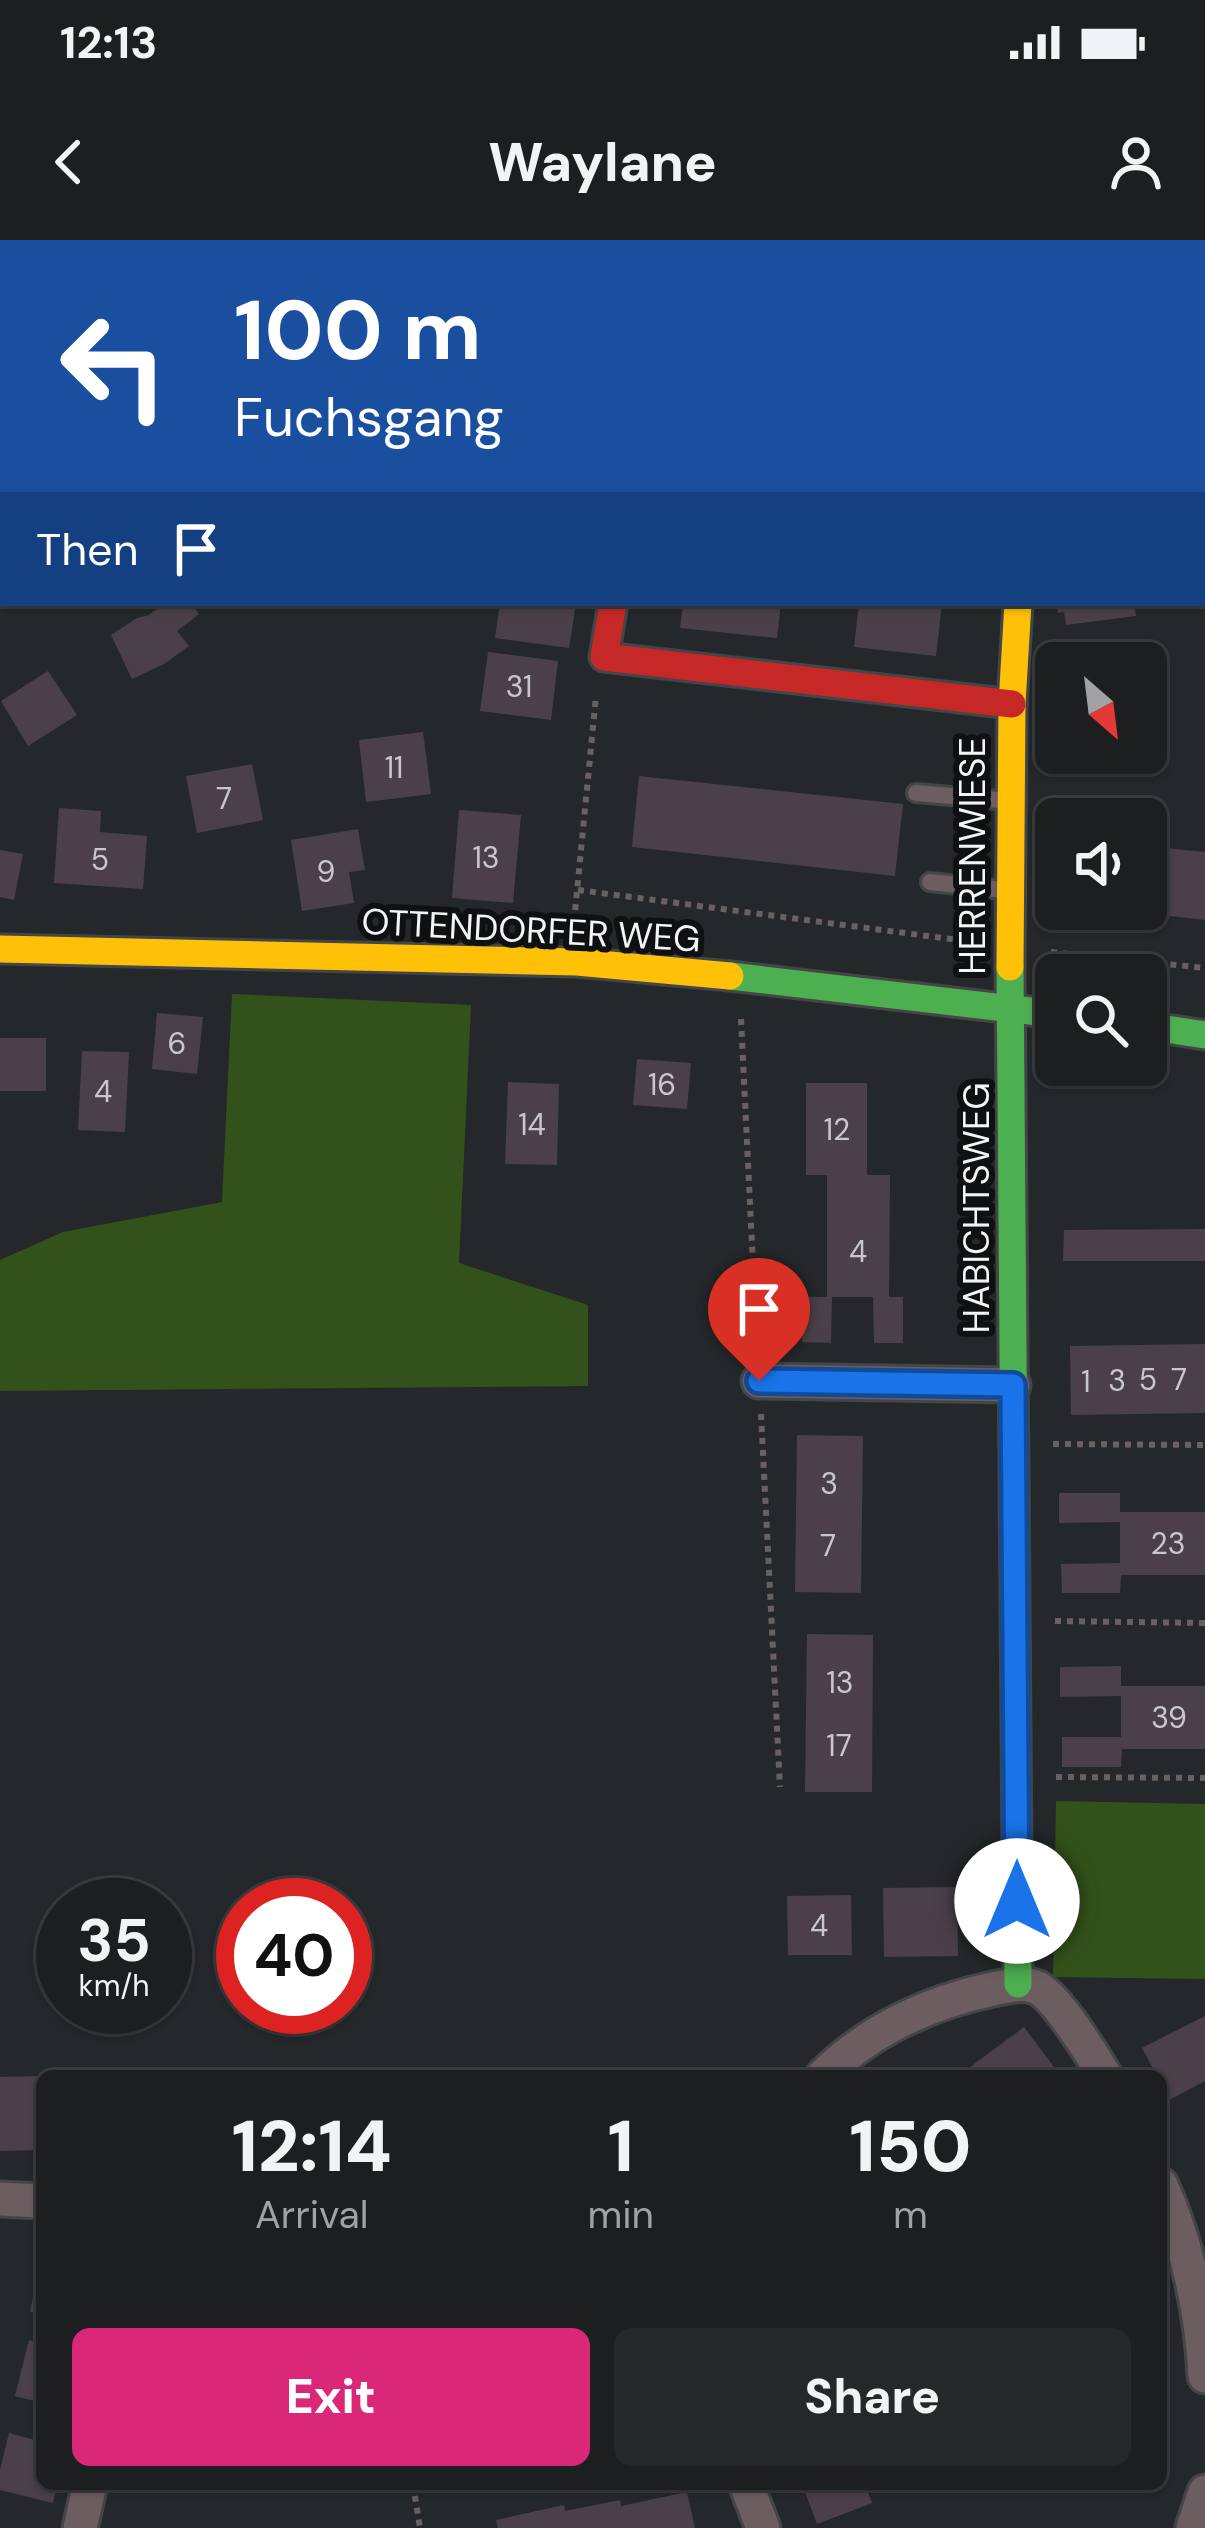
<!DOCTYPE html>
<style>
:root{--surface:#1c1e20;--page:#252729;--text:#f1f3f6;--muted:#a0a2a5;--line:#3a3c3e;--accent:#db2777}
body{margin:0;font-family:"DM Sans",sans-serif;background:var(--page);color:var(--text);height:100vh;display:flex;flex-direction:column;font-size:45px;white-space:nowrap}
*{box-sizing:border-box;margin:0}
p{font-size:39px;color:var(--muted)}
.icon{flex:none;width:66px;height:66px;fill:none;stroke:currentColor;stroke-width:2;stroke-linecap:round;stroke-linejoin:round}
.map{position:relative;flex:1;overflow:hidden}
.drawer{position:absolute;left:36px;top:1830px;width:1131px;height:420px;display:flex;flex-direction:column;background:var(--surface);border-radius:18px;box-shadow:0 3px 9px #0004,0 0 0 3px var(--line)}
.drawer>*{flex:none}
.top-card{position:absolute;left:0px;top:0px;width:1206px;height:366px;box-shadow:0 3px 9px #0004,0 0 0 3px var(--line);background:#1a4fa0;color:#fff;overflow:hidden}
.needle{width:78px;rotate:152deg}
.tools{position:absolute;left:1035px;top:402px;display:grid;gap:24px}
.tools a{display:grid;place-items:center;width:132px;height:132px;border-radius:18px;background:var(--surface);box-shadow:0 3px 9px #0004,0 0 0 3px var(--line);font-size:60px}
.speed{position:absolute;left:36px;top:1638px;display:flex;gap:24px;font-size:60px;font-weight:700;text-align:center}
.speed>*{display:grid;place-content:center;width:156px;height:156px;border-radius:50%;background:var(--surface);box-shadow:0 3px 9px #0004,0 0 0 3px var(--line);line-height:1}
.speed small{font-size:30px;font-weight:400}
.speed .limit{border:18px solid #d22;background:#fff;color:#111}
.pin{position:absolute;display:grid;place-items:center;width:102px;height:102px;color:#fff;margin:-123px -51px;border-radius:50% 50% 50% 0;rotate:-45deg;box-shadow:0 0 12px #0007}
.pin .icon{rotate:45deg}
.me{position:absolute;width:132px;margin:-66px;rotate:0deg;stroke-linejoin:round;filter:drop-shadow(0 0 9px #0008)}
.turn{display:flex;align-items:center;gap:42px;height:252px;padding:0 36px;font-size:54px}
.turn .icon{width:156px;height:156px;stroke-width:2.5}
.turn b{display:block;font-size:84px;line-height:102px}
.then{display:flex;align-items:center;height:114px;padding:0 36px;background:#0003;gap:24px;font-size:45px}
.eta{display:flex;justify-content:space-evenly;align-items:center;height:204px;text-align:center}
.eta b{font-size:72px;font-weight:800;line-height:84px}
.button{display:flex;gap:24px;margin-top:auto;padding:24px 36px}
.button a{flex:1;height:138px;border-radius:18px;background:var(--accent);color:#fff;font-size:48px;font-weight:800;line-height:138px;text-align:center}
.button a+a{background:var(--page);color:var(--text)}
.status{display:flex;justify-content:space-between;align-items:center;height:84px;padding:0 60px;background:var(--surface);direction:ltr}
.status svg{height:33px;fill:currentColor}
header{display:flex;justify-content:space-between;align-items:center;height:156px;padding:0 36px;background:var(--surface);font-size:54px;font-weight:800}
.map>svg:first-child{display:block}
.green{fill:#33521b}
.building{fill:#4b4049}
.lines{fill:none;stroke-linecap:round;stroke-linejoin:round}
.lane-casing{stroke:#434546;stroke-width:22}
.street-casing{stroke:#434546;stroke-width:39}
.fast-casing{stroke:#434546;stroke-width:33}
.slow-casing{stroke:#434546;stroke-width:33}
.jam-casing{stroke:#434546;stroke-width:33}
.path{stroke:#696061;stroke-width:6;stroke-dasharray:6 6;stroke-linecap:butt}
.lane{stroke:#6c5e60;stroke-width:16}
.street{stroke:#6c5e60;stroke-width:33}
.fast{stroke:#4caf50;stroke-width:27}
.slow{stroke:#ffc107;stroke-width:27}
.jam{stroke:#c62828;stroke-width:27}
.route-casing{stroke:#114b97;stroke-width:30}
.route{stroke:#1a73e8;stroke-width:21}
.labels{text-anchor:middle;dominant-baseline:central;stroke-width:12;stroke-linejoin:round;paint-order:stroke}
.number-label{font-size:30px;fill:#c8c8cc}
.street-label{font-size:36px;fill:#f2f5f8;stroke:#0e1012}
</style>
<div class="status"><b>12:13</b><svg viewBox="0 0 49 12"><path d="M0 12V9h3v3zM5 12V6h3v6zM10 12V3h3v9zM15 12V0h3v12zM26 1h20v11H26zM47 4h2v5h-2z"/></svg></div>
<header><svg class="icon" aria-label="back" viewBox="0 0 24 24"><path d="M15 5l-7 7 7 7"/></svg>Waylane<svg class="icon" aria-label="person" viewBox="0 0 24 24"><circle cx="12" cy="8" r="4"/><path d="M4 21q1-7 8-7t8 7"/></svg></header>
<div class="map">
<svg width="1205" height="2288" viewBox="0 0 1205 2288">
<rect width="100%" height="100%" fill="#25282a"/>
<!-- green -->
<g class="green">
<polygon points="232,754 471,765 459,1023 588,1065 588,1146 0,1151 0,1020 63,992 222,962"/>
<polygon points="1056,1561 1205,1564 1205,1739 1053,1737"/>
</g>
<!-- building -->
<g class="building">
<polygon points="157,363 191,363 199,374 177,391 189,406 164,424 132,439 111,395 137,378 149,375 160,367"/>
<polygon points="500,363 576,363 569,408 495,398"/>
<polygon points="683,363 781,363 777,398 680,388"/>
<polygon points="859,363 942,363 936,416 854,407"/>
<polygon points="1057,363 1134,363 1136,376 1066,385 1064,372 1058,373"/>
<polygon points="488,412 558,421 551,480 480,471"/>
<polygon points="48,431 77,475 28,506 1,461"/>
<polygon points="423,492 431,554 366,562 359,500"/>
<polygon points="252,524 263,580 197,593 186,536"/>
<polygon points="639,536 903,564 895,636 632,607"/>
<polygon points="59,568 101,571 100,592 147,596 143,649 54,643"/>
<polygon points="459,570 521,575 513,663 452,658"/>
<polygon points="358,589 365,630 349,632 354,663 302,671 291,600"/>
<polygon points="1146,606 1205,612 1205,680 1135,672 1135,669 1146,669"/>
<polygon points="0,610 23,614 14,660 0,657"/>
<polygon points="157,773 203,777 197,834 152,829"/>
<rect x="0" y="798" width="46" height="53"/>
<polygon points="82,811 129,812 125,892 78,890"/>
<polygon points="637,819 691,823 687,869 633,865"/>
<polygon points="508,842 559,844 557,925 505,924"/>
<polygon points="806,843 867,843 867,935 890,935 889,1057 903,1057 903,1103 874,1103 873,1057 832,1057 831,1103 802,1102 802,1086 771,1087 771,1057 827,1057 827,935 806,935"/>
<polygon points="1205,989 1205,1021 1063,1021 1064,990"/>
<polygon points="1205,1104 1205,1173 1071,1175 1070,1106"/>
<polygon points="797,1195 863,1196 861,1353 795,1352"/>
<polygon points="1059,1253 1120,1253 1120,1272 1205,1272 1205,1335 1121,1335 1120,1353 1062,1353 1061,1324 1120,1323 1120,1282 1059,1283"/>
<polygon points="807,1394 873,1395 872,1552 805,1552"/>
<polygon points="1121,1426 1121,1446 1205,1446 1205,1509 1122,1509 1121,1527 1062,1527 1062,1497 1121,1497 1121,1456 1060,1457 1060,1427"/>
<polygon points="957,1647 958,1716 884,1717 883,1648"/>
<polygon points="851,1655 852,1715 788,1715 787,1656"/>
<polygon points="1205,1776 1205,1841 1169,1860 1161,1844 1161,1836 1157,1836 1142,1808"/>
<polygon points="1024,1787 1054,1827 1041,1836 958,1836"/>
<polygon points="42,1836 42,1910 0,1911 0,1837"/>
<polygon points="40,2024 42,2024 42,2074 30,2072"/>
<polygon points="29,2100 42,2104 42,2163 15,2156"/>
<polygon points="9,2193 42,2202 42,2244 57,2244 53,2263 0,2250 0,2230"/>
<polygon points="802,2244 865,2244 872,2263 817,2284"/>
<polygon points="687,2252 695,2288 498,2288 496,2280 564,2265 565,2271 620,2260 621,2266"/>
</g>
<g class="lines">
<defs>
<g id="lane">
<polyline points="916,553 1010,561"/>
<polyline points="930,642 1004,650"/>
</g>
<g id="street">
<polyline points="920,0 922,3"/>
<polyline points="198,3 203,0"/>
<polyline points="814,3 814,0"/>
<polyline points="0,138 3,143"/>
<polyline points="759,1141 1013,1145"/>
<path d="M823,1836C869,1790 930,1762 993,1749C1008,1746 1024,1741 1038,1748C1057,1758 1093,1816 1105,1836"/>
<path d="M1161,1945C1187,2003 1202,2072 1205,2136"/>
<polyline points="0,1959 42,1961"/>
<polyline points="746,2244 763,2288"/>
<polyline points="80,2288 90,2244"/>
<polyline points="1193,2288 1205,2252"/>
</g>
<g id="fast">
<polyline points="1010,727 1018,1744"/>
<polyline points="730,736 1056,774"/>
<polyline points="1146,786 1205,795"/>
</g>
<g id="slow">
<polyline points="0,709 577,722 730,736"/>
<polyline points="1010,727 1012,464 1018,363"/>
</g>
<polyline id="jam" points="613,363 604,417 1012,464"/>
</defs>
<!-- lane casing -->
<use href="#lane" class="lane-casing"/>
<!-- street casing -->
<use href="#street" class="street-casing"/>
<!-- fast casing -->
<use href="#fast" class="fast-casing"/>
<!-- slow casing -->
<use href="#slow" class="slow-casing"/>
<!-- jam casing -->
<use href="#jam" class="jam-casing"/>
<!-- path -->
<g class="path">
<polyline points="578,650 973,702"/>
<polyline points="574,682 596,456"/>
<polyline points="1051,712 1205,728"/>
<polyline points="741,779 757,1107"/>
<polyline points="761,1174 780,1547"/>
<polyline points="1053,1204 1205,1205"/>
<polyline points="1055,1381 1205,1383"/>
<polyline points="1056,1537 1205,1538"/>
<polyline points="413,2244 420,2288"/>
</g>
<!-- lane -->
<use href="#lane" class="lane"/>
<!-- street -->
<use href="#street" class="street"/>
<!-- fast -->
<use href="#fast" class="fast"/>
<!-- slow -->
<use href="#slow" class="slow"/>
<!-- jam -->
<use href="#jam" class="jam"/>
</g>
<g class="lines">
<defs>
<polyline id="route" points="759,1141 1013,1145 1017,1661"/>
</defs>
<!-- route casing -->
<use href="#route" class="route-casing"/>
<!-- route -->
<use href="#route" class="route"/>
</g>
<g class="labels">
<!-- number labels -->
<g class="number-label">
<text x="519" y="446">31</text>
<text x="394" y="527">11</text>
<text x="224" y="558">7</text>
<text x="486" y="617">13</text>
<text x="100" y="619">5</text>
<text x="326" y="631">9</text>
<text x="177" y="803">6</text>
<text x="662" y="844">16</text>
<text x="103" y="851">4</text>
<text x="532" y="884">14</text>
<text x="837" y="889">12</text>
<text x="858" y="1011">4</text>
<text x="1148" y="1139">5</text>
<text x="1179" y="1139">7</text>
<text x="1117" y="1140">3</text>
<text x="1086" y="1141">1</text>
<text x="829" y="1243">3</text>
<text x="1168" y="1303">23</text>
<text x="828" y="1305">7</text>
<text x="840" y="1442">13</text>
<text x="1169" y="1477">39</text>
<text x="839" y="1505">17</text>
<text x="819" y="1685">4</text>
</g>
<!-- street labels -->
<g class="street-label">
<text transform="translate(972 616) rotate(-90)">HERRENWIESE</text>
<text transform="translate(531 690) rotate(3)">OTTENDORFER WEG</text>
<text transform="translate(976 968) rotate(-90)">HABICHTSWEG</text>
</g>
</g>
</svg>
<div class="tools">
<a><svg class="needle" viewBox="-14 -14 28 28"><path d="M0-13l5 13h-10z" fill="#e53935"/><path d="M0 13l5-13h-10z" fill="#a0a2a5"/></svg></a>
<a><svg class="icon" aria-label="sound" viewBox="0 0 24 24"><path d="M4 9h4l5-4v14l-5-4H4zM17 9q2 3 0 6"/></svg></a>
<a><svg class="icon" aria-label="search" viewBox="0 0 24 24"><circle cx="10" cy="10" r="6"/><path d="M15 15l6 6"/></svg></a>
</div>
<div class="speed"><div>35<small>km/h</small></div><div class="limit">40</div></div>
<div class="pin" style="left:759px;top:1141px;background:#d93025"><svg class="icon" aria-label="arrive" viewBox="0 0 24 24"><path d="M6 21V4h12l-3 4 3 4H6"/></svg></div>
<svg class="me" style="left:1017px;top:1661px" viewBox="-20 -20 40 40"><circle r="19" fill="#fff"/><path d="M0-13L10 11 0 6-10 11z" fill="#1a73e8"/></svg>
<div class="top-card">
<div class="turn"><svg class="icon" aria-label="left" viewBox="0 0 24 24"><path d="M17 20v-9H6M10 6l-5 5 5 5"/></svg><div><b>100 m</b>Fuchsgang</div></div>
<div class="then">Then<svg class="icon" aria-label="arrive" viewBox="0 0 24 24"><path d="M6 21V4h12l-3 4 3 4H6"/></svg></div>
</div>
<section class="drawer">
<div class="eta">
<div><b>12:14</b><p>Arrival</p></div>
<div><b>1</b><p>min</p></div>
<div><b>150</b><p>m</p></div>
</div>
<div class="button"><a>Exit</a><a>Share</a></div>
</section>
</div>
